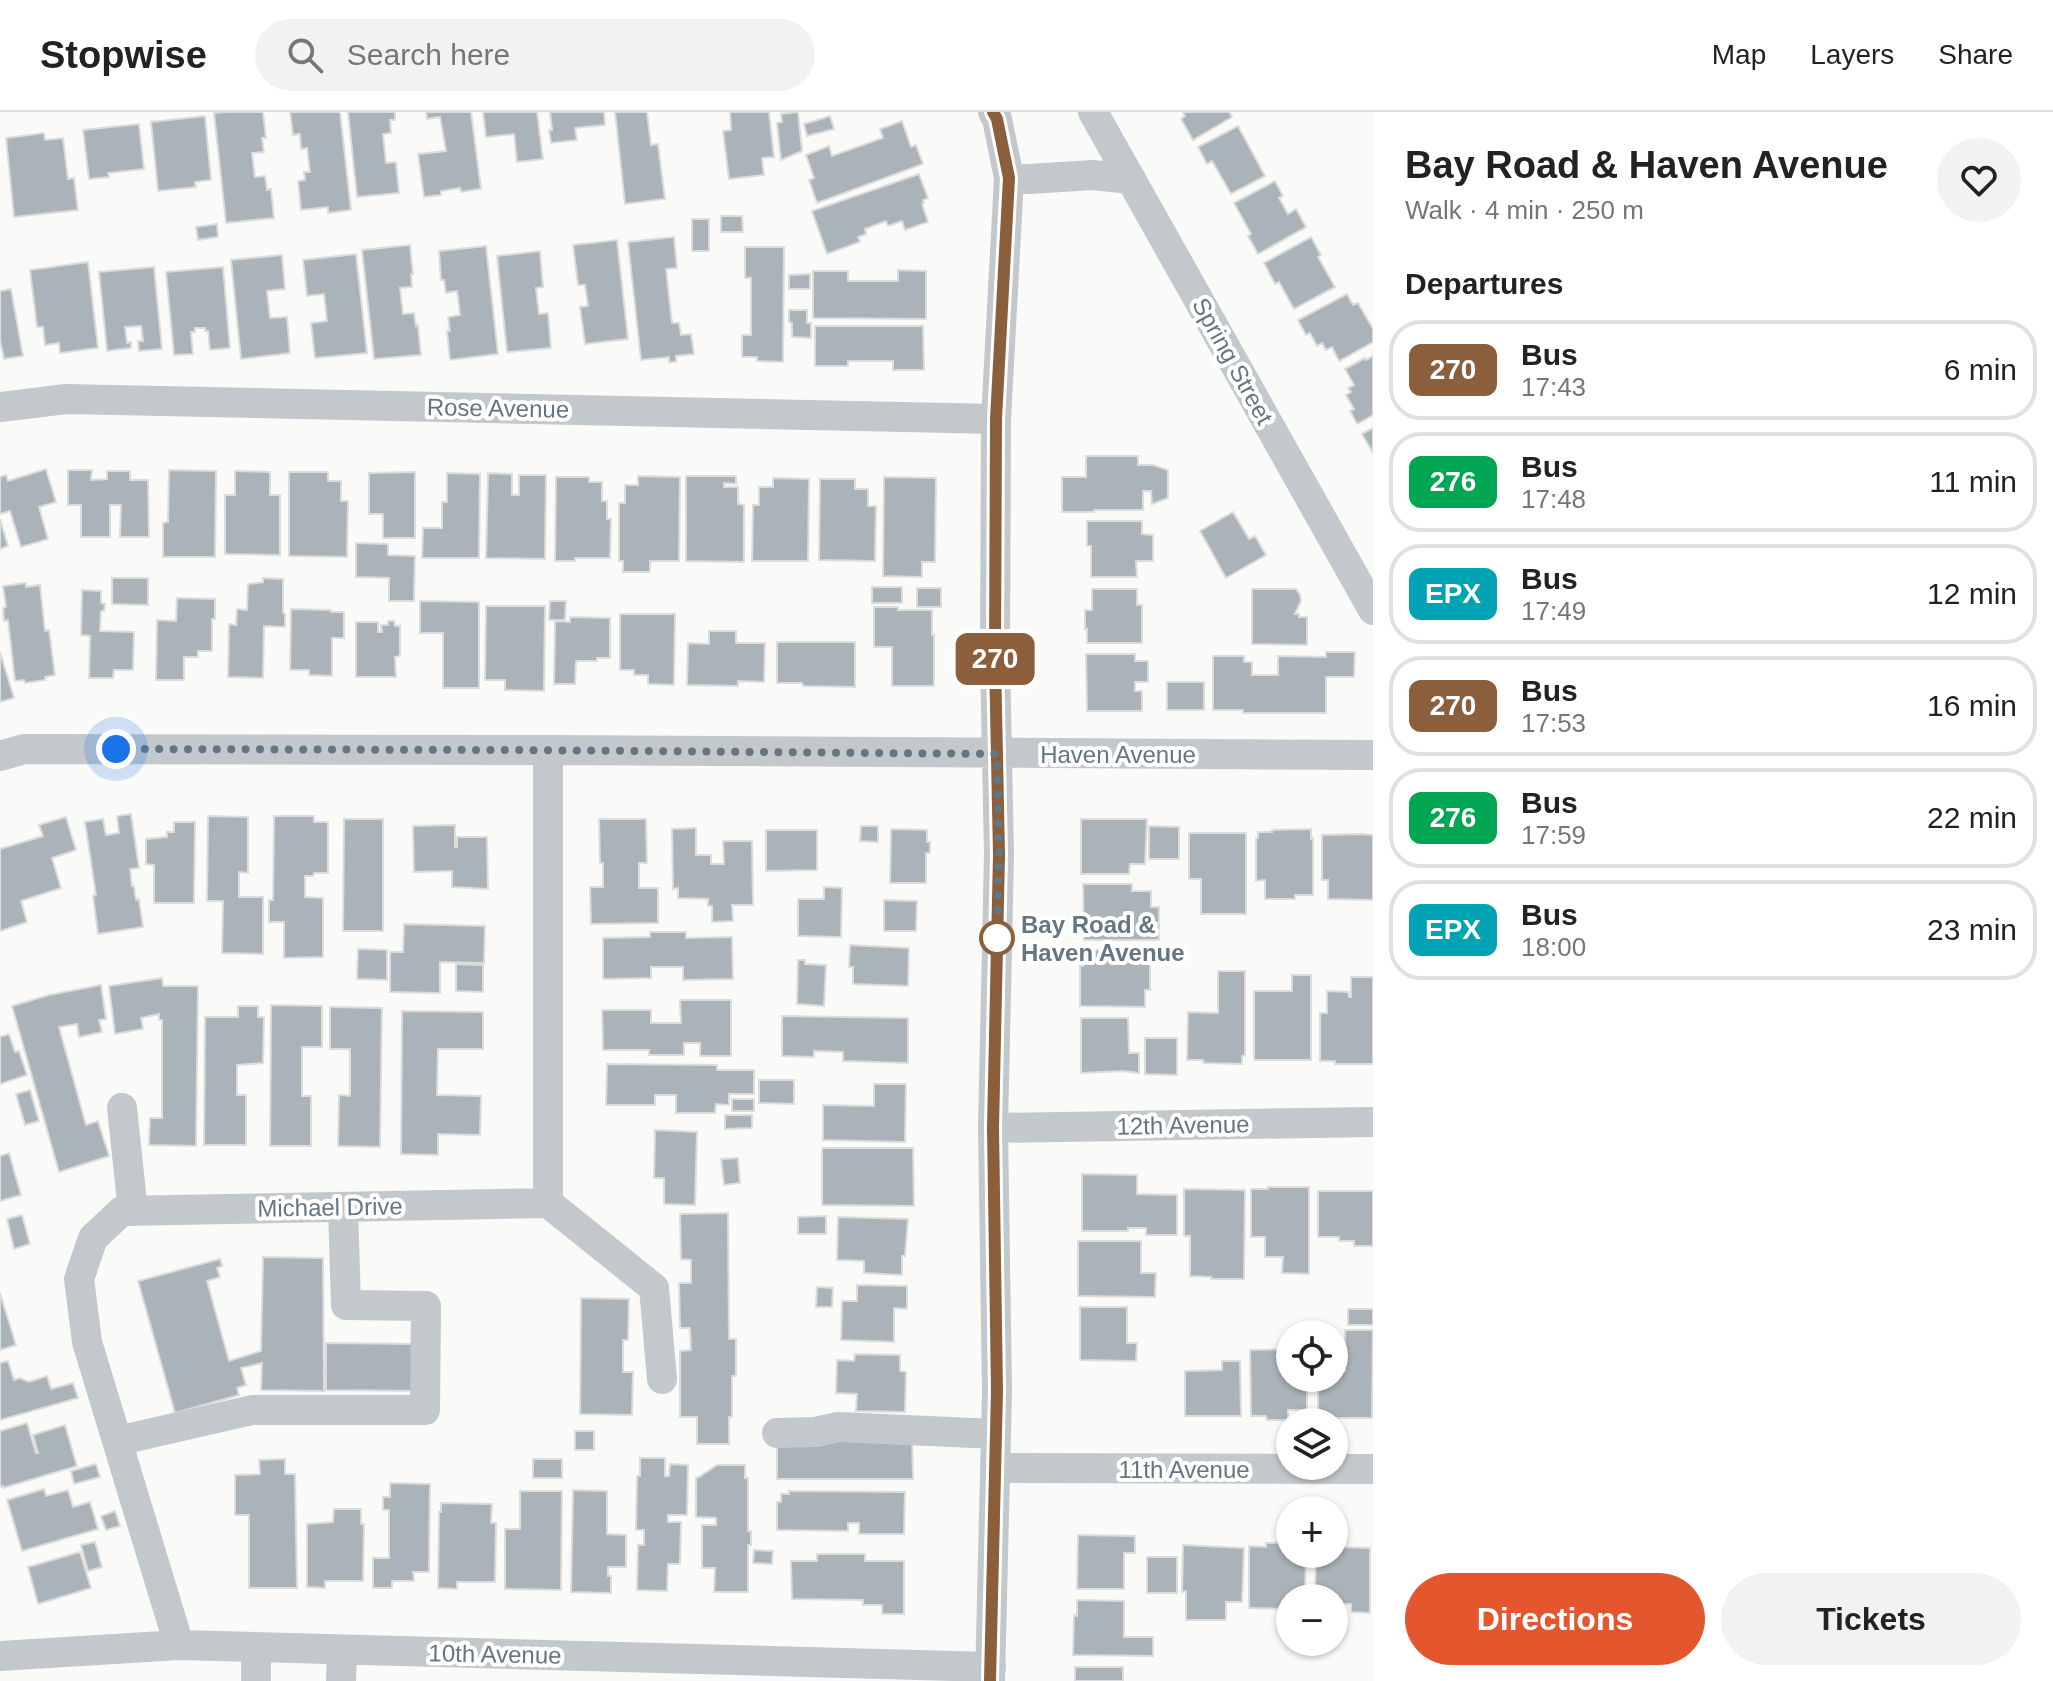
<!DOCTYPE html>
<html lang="en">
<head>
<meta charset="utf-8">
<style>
	:root { --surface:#fff; --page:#f2f2f2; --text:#222; --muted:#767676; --line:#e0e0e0; --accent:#e4572e }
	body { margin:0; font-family:Arial,sans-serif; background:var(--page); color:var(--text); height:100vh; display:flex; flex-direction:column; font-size:30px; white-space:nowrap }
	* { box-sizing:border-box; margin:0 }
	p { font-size:26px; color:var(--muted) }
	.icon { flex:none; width:44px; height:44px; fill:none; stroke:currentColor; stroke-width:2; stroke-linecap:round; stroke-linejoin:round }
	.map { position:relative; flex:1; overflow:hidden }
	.side { display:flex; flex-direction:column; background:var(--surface); width:680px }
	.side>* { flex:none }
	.badge { padding:0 16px; border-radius:12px; font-size:28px; line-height:52px }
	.tools { position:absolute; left:1276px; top:1208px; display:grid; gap:16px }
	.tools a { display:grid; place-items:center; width:72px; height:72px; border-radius:50%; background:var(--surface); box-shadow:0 2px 6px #0004; font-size:40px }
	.you { position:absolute; width:40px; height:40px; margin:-20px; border:6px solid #fff; border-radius:50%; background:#1a73e8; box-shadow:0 0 0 12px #1a73e833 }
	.map>.badge { position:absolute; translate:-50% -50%; box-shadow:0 0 0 4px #fff }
	h2 { padding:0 32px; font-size:30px; line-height:72px }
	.round { display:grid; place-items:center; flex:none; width:84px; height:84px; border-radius:42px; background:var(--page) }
	.summary { display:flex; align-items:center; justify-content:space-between; height:136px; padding:0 32px }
	h1 { font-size:38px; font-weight:800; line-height:60px }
	.action { display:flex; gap:16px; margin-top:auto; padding:16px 32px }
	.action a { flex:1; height:92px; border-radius:48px; background:var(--accent); color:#fff; font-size:32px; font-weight:800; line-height:92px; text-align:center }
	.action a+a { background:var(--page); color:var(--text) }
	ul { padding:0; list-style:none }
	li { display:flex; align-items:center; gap:24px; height:100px; margin:0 16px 12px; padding:0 16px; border:4px solid var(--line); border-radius:32px }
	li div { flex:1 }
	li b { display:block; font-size:30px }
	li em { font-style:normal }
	li .badge { min-width:88px; font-weight:700; text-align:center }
	header { display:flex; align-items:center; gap:48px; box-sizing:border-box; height:112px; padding:0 40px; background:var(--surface); border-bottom:2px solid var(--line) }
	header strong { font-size:38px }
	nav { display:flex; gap:44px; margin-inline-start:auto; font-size:28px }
	.search { width:560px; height:72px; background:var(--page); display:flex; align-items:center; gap:20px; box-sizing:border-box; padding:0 28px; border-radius:44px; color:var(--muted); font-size:30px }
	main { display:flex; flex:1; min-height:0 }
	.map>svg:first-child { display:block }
</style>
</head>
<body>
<header>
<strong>Stopwise</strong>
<div class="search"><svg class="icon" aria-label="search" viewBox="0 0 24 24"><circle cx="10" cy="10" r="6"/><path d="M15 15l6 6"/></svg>Search here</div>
<nav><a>Map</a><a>Layers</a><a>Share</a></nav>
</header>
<main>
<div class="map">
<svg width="1373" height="1569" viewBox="0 0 1373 1569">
	<rect width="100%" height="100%" fill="#fafaf8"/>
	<path fill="#aab3b9" stroke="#dcdcda" stroke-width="2" d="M227,0H263L266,26H262L264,40L252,41L255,65L265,64L267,78L271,77L274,106L226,111L214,1Z
		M290,0H340L351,98L328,101V95L301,98L298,69L305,68L304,60H310L307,36L301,37L300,22L293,23Z
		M348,0H395V8H390L391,21L383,22L386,51L396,50L399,81L357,85Z
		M426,0H471L481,77L461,80L460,76L441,79V83L424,85L418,42L446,39L440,5L427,7Z
		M483,0H537L543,47L517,50L514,22L486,25Z
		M550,0H604L605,13L575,16L577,28L551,31L549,18H552Z
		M615,0H647L651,33L658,32L665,87L625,92Z
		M730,0H769L774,45L762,46L764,63L729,67L723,19L731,18Z
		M798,0L802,39L781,48L777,11L782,10L781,2Z
		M1183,0H1229L1232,5L1193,28L1181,7L1185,4Z
		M205,4L211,68L195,70L196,75L158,79L151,10Z
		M830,4L834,17L807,24L804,12Z
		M902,9L911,35L916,33L923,52L817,91L809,68L814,66L806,43L829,34L832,44L883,26L880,17Z
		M139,12L144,57L108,61L109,65L89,67L83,18Z
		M1238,14L1265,64L1231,82L1212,49L1207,52L1198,35Z
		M44,21L45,28L63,26L68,67L74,66L78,98L14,105L6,26Z
		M919,62L928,86L923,88L924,91L922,92L928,110L905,118L902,109L888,114L886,109L865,117L866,122L858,125L860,130L827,142L812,99Z
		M1275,69L1283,84L1279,86L1288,102L1296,97L1306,115L1258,142L1248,124L1251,122L1234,91Z
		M721,104H742L743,120H721Z
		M692,107H709V139H692Z
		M217,112L218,125L198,128L196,115Z
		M674,125L677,156L666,157L672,211H679L681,223L691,222L694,242L676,244V250H669V245L641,248L628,130Z
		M1311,125L1321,143L1318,145L1335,175L1294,197L1279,170L1275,172L1264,151Z
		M617,128L628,227L585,232L580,195L588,194L585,173H578L573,133Z
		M410,133L413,162H411L412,175L400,176L403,202L414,201L416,214L418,213L421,243L374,247L362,138Z
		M486,134L498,242L450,248L447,219H450L448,205L460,203L457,179L446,181L444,168H441L439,139Z
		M745,135H784L783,250L757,249V245H742V223H751V166H745Z
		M540,139L543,175L536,176L539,202L548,201L551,236L507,240L497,144Z
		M356,142L367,241L315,246L311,211L327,209L324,182L307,184L303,148Z
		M282,143L285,177L267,179L270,206L287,205L290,241L241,247L231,148Z
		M88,150L98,236L60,241L59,231L45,233L43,215H37L30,158Z
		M154,155L162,237L139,239L138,229H143L141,214L125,215L127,231L131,230V236L107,239L99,160Z
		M223,155L230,236L210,238L208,219H205V216H195V220H191L193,242L174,243L166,160Z
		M898,158L926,159V207L813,206V159H848V169H898Z
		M810,162V177H789V163Z
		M11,177L23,244L4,247L0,228V179Z
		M1347,182L1353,193L1358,191L1373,217V230L1339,249L1332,235L1326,238L1322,231L1317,234L1310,221L1306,223L1298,208Z
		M789,198H807V211H811V226L792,225V211L789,210Z
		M815,214H923L924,258H893V249H848V254H815Z
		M1373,244V303L1357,312L1350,299L1354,297L1346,283L1351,280L1348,276L1354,273L1345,257L1365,246L1366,248Z
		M1373,316V341L1362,322Z
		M1086,344H1138V353H1153L1168,358V386L1152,392L1151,379H1143V398H1094V400H1062V365H1086Z
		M46,357L56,390L39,395L48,427L21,435L10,399L0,402V365L6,363L8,369Z
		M68,358H92L91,368L107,367V359H130V368H148L149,425H120L121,393H110V425H81V393H68Z
		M169,358L216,359L215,445H163V411L168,410Z
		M235,359L270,360V383H280V443L225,442V383H235Z
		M289,360H328V369H341V389H348L347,445L289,444Z
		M415,360V426H383V402H369V361Z
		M447,361L480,362L479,446H422L423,416H442V390H447Z
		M488,361L512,362V383H519V363H546L545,447L486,446Z
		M638,364L680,365L679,449H650V460H623V449H619V391H625V373H638Z
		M686,364H736V372L724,371V375H738V392L744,393V450L686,449Z
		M556,365H589V370H602V389H607V407H611L610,446H575V449H555Z
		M884,365L936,366L935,450H922V465L883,464Z
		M773,366L809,367L808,449H752L753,393H759V375H773Z
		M820,367H855V377H868V394H876L875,449L819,448Z
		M1233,400L1249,427L1255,424L1266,443L1226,466L1200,419Z
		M0,407L8,434L0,437Z
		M1087,409H1142V422L1153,423V449H1136L1137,465H1091V434H1087Z
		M356,431L388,432V443L415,444L414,489H389V466L356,465Z
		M112,466H148V493L112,492Z
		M263,466L283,467V501L285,502V515L264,514L263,566L228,565L229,512L236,513L237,497L247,498L248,472L263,470Z
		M26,471V475L40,473L45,519L49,518L55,563L45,565V568L25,571L24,568L15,569L8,508L4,509L3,496L6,495L3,474Z
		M872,475H902V491H872Z
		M917,476H941V495H917Z
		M1092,477H1137V493H1142V531H1087V517H1085V498H1092Z
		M1252,477H1296L1300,483L1301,489L1295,502H1299V505H1307V533L1252,532Z
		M82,478L101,479V491L105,492L104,499H101L100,519L134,520L133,558H114L113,566H89L90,524L81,523Z
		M177,486L215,487V507H212V539H198V545H184V568H156L157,508L176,509Z
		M420,489L479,490V576H443V521H420Z
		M550,489H566L565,508H549Z
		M486,494H545L544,579L505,578V568H485Z
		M874,495H898V498H932V523H934V574H892V535H874Z
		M291,497L331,498V500H344V526H332V564L309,563V558H290Z
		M620,502H675L674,573L648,572V563H634V558H620Z
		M570,505L610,506V546H597V549H576L575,572H554L555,509L570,510Z
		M388,509H394L395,514H400V544L395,545L396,565H356V510H378V520H382L381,513H388Z
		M709,519H736V531H765L764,570L738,569V574L687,573L688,531L709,532Z
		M777,530H855V575L803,574L802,571H777Z
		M0,540L14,586L0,590Z
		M1326,540H1355L1354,565H1326V601H1243V598H1213V544H1244V550H1252V563H1278V544L1326,545Z
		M1086,542H1135V549H1148V570H1135V579H1142V599H1087Z
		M1167,570H1204V598H1167Z
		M131,702L139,756L130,757L132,774H134L136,788L139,787L143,815L98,822L93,784L96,783L85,710L103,707L106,723L119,721L117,704Z
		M208,704L248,705V761L239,760V785H263V842L222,841L223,789H207Z
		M274,704H314V710H328V761H314L313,764H305V785L323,786V845L284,846V810H269V788H273Z
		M66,705L76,738L52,746L61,776L21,789L27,810L0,819V737L43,724L39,713Z
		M344,707H383V819H343Z
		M599,707H646L647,751H639V776H658V811L591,812L590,775H603V751H600Z
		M1081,707H1147L1145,752H1130L1129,762H1081Z
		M174,710H195L194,791H154V753L146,752V727L167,725V720H174Z
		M455,713V735H457V725H487L488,777L452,775V759L414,760L413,714Z
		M861,714H878V730L860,729Z
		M1149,714L1179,715V747H1149Z
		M696,716V743H711V752H724L723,729H752L753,793H732L733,809L712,810V794H708V787L678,786V776L673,777L672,717Z
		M891,717L927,718V730H930V741H926V771H890Z
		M1311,717V727L1313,726V783H1295V787H1265V768L1256,769V726H1258V720H1272V718Z
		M766,718H817V758L766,759Z
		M1189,721H1246V802H1201V767H1189Z
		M1360,722L1373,723V788L1328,787V768H1322V723Z
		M1083,772H1132V779H1151V795H1159V828H1084Z
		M824,775L842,776L841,825L798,824V787H824Z
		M884,788L917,789L916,819H884Z
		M404,812L485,814L484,851L440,850V881L390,880V840H403Z
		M650,820H686V826L732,825L733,867L683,868V855H651V866L603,867V826L650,825Z
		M850,833L909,836L908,874L853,872V855H849Z
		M358,837L387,838V868L357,867Z
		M1083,838H1129V844H1150V878H1145V895L1080,894V854H1083Z
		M798,848H805V852L826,853L824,894L797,892Z
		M456,852L483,853V880L456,879Z
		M1218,859H1245V943L1242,944V952L1204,951L1203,948H1187L1188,900L1218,901Z
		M1292,863H1311V948H1254V879H1292Z
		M1351,865H1373V952H1335V949H1320V901H1327V879L1348,880L1349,885H1351Z
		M162,866L163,874H198L196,1034L149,1033L150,1006H162V908H159V902L141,906L143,917L115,922L109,874Z
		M101,873L106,907L99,908L102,920L79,925L77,912L59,915L86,1013L98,1009L109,1044L59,1060L12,894L49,883Z
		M680,888H731V944H700V931H684V943H649V938H603L602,898H651V911H681Z
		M271,893L322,894V935H302V984H311V1034H270Z
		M238,894H258V905H264L263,951L237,953V983H246V1033H204L205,905H238Z
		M330,895L382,896L380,1035L338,1034L339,983L350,984V937H330Z
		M402,899L483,900V937H438L437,983L481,984L480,1023L438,1022V1043L401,1042Z
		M782,904L908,906V951L843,949V940L814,939V945L782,944Z
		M1081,906H1128L1129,941H1139V961L1123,959L1081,961Z
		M9,922L15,940L19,939L27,963L0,972V925Z
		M1145,926H1177V963L1145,962Z
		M607,952L717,953V958H754V982H729V993L716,992L715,1001H676V983H655V993H606Z
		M759,968H794V992L759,991Z
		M874,972H906L905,1030L823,1028V993L874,994Z
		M30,978L39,1009L25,1013L16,982Z
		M732,987H754V999H732Z
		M725,1003H752V1016L725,1017Z
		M655,1018L697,1020L695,1093L664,1092V1066H654Z
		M822,1036H913L914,1094L822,1093Z
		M9,1041L21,1083L0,1089V1044Z
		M738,1046L740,1071L724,1073L721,1047Z
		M1082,1062L1137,1063V1082L1177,1083V1123H1146V1116H1128V1119H1082Z
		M1268,1075H1309V1162L1282,1161L1283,1145H1265V1125H1251V1077H1268Z
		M1184,1077L1245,1078L1244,1167H1211V1165L1190,1164V1124H1184Z
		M1318,1079H1373V1134H1354V1129H1339V1125H1318Z
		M728,1101L729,1227H736V1264H732V1305H729V1332H697V1305H680V1239L691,1238L690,1216H680L679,1171H691V1148L681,1147L680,1102Z
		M22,1103L30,1132L14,1137L7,1107Z
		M826,1104V1122H798V1105Z
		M838,1105L908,1107L905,1144H902V1163L864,1161V1149L837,1148Z
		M1078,1129H1141V1161H1156L1155,1185L1078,1184Z
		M263,1145L323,1146L324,1279L261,1278L262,1251L241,1256L246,1273L237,1276L239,1283L175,1301L138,1169L220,1147L222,1154L217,1156L220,1165L207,1169L229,1249L261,1239Z
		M857,1173L907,1174V1197L894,1196V1230L841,1228L842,1189H857Z
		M817,1175L833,1176L832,1195H816Z
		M0,1181L16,1233L0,1238Z
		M581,1186L629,1187L628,1228H623V1260H633L632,1303L580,1302Z
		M1080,1195H1127V1231H1137L1136,1249L1080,1248Z
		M1348,1197H1373V1213H1348Z
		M1345,1218H1373L1372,1306H1318V1266H1334V1259H1345Z
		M326,1231L417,1232V1279L326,1278Z
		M1290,1237V1266H1307V1298H1288V1308H1267L1266,1304H1251L1250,1238Z
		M855,1242L900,1243V1259L906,1260L905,1300L856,1299L857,1282L836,1281L837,1248L854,1249Z
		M8,1249L14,1268L20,1266L29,1270L47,1264L51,1277L73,1271L78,1286L0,1308V1251Z
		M1222,1249H1240L1241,1304H1185V1259L1222,1258Z
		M27,1311L36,1341H38L33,1323L65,1313L77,1354L3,1376V1374L0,1375V1319Z
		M575,1319H594V1338H575Z
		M912,1319L913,1367H777V1330Z
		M640,1346H665V1364H669L670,1352L688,1353L687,1403H668V1410H681L680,1452H668L667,1479L637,1478L638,1433H644V1418H636L637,1364H640Z
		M285,1347V1362H295L297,1476H249V1403H235V1363L260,1362L259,1348Z
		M533,1347H562V1366H533Z
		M96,1352L100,1365L74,1372L71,1359Z
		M717,1353H745V1366H748V1419H751V1433H748V1480H714L715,1456H702V1413H716V1406L696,1405V1366L699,1365Z
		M390,1371L430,1372L429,1460H413L414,1469H392V1476H373V1446H389V1398H383V1385H390Z
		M44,1377L46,1384L68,1378L73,1395L90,1390L98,1417L22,1439L7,1388Z
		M573,1378L607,1379V1422L626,1423V1455H608V1464H611V1481L571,1480Z
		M520,1379H562L561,1478L505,1477V1417H520Z
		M789,1379L905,1380L904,1422H859V1411H848V1419L777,1418V1390H781V1382H789Z
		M441,1391L492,1392L491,1411H496L495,1470H457V1477L438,1476L439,1400H441Z
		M334,1397H361V1412H364L363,1469H325V1476L307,1475V1412L333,1410Z
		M115,1399L120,1414L106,1418L101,1404Z
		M1078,1423L1135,1424V1441H1124V1477H1077Z
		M95,1430L102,1455L88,1459L81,1433Z
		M1266,1431H1290V1442H1306L1305,1486H1290V1497L1249,1496V1434L1266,1435Z
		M1183,1433L1244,1436L1242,1490H1226V1508H1186V1479L1182,1480Z
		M1334,1435L1370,1436V1501L1351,1500V1492H1334V1486H1321V1482H1315L1316,1442H1334Z
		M754,1438L773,1439L772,1452L753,1451Z
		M80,1440L91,1476L38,1492L28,1455Z
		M817,1442H865V1449H904V1502H882V1493H863V1488L792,1487L791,1449H817Z
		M1147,1445H1177V1481H1147Z
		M1077,1488L1124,1489V1525H1153V1544L1073,1543L1074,1503L1077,1504Z
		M1075,1555H1123V1569H1075Z"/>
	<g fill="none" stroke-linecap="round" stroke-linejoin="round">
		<path stroke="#c3c8cc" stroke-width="30" d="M1093,0L1373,498
			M1009,66L1029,67L1093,63L1131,67
			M0,295L66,287L996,307
			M0,644L24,637L548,638L1373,643
			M122,996L133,1099
			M993,1016L1373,1010
			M548,1091L654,1176L662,1267
			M777,1321L816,1320L838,1315L996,1322
			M117,1329L252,1298H425L426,1194L346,1193L343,1095
			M996,1356L1373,1357
			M179,1533L87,1230L79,1167L93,1126L122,1099L548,1091V638
			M0,1544L179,1533L991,1555
			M256,1569V1535
			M341,1569L342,1538
			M990,1569L997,1279L993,1016L999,743L995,547L996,307L1009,66L997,7L993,0"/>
	</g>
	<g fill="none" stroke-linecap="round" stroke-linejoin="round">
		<defs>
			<path id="line" d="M990,1569L997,1279L993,1016L999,743L995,547L996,307L1009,66L997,7L993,0"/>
		</defs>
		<use href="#line" stroke="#fff" stroke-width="18"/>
		<use href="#line" stroke="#8b5e3c" stroke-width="12"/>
		<path stroke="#657683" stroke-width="8" stroke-dasharray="0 14.4" d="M116,637L517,638L997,642L999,743L997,826"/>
	</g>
	<circle fill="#fff" stroke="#8b5e3c" stroke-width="4" cx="997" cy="826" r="16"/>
	<g text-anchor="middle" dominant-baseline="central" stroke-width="8" stroke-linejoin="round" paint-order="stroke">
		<g font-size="24" fill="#657683" stroke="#fff">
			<text transform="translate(1233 249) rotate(61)">Spring Street</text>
			<text transform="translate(498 296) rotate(1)">Rose Avenue</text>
			<text x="1118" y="642">Haven Avenue</text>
			<text transform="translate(1183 1013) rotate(-1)">12th Avenue</text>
			<text transform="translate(330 1095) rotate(-1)">Michael Drive</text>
			<text x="1184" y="1357">11th Avenue</text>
			<text transform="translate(495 1542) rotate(1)">10th Avenue</text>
		</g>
		<g font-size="24" font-weight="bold" fill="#657683" stroke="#fff" text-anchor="start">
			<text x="1021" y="812">Bay Road &amp;<tspan x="1021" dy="28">Haven Avenue</tspan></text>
		</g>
	</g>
</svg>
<div class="tools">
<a><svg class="icon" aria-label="locate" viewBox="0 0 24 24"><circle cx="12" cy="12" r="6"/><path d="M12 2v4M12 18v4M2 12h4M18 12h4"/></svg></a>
<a><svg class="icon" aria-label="layers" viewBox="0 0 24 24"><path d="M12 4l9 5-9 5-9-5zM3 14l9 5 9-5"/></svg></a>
<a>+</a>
<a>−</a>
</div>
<div class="you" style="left:116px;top:637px"></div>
<b class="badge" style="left:995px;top:547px;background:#8b5e3c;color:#fff">270</b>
</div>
<section class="side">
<div class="summary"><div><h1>Bay Road &amp; Haven Avenue</h1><p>Walk · 4 min · 250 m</p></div><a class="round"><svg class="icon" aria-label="heart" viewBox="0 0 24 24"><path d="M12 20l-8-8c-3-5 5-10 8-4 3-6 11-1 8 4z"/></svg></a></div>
<h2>Departures</h2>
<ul>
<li><span class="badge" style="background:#8b5e3c;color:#fff">270</span><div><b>Bus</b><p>17:43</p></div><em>6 min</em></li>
<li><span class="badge" style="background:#00a651;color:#fff">276</span><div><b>Bus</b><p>17:48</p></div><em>11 min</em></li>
<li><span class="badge" style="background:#00a3b4;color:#fff">EPX</span><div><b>Bus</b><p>17:49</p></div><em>12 min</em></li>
<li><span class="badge" style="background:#8b5e3c;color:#fff">270</span><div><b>Bus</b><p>17:53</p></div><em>16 min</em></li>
<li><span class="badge" style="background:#00a651;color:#fff">276</span><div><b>Bus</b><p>17:59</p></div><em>22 min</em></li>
<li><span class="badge" style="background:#00a3b4;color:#fff">EPX</span><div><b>Bus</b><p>18:00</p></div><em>23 min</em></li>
</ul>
<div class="action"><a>Directions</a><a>Tickets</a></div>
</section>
</main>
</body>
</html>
